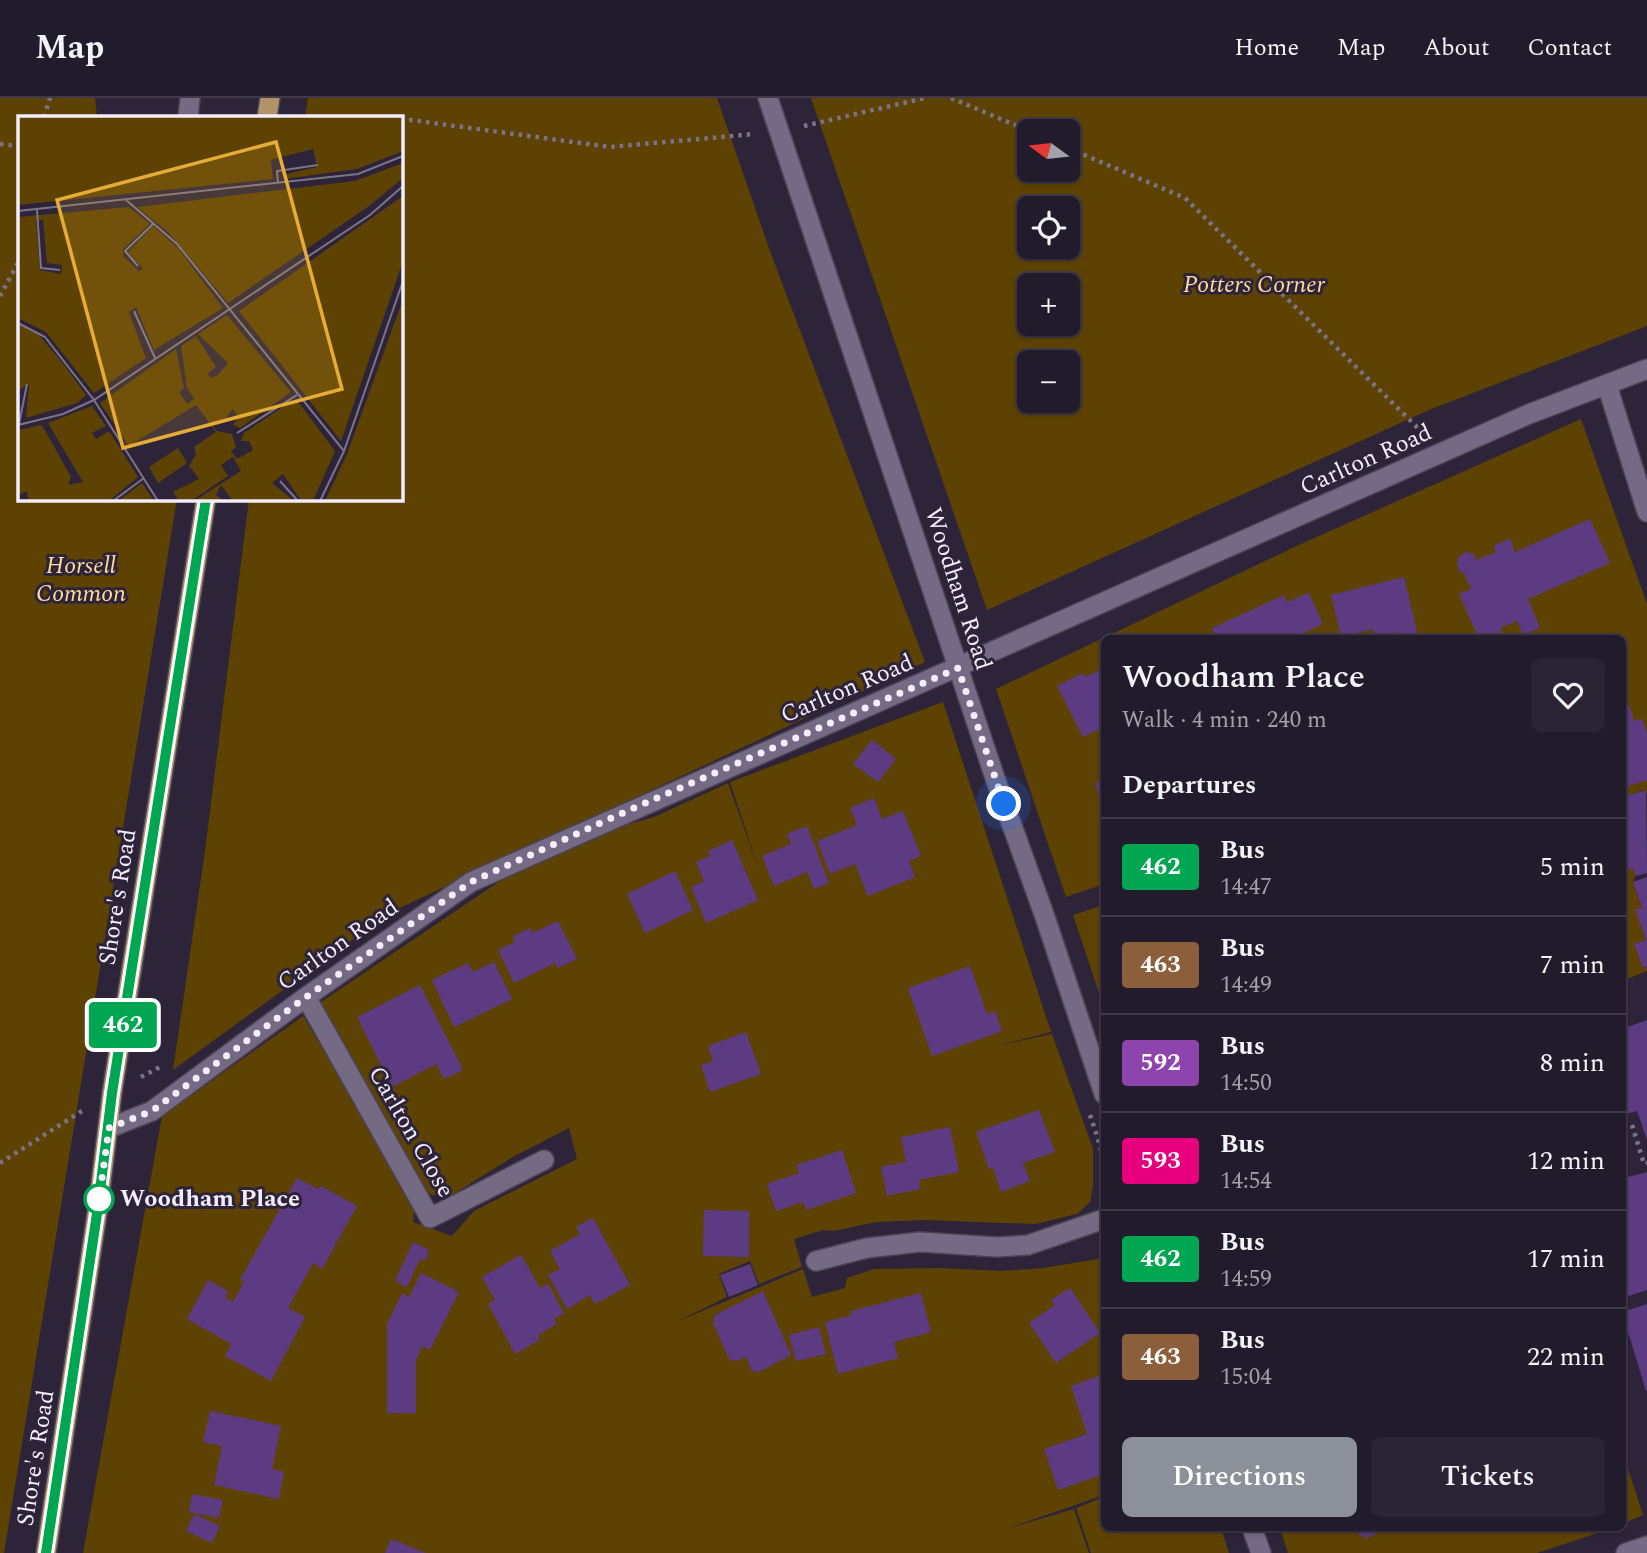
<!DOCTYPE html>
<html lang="en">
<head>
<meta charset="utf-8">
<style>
	:root { --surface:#221b2c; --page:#2a2434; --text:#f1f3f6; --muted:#a2a1a9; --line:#3f3948; --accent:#8c9099 }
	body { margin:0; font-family:Spectral,serif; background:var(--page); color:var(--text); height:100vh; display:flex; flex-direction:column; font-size:26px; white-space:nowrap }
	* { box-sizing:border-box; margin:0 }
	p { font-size:23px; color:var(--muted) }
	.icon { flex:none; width:38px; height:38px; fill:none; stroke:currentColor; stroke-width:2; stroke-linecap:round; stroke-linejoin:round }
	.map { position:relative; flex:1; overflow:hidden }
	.panel { position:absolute; left:1101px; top:537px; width:525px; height:896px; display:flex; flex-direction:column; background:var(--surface); border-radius:10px; box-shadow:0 2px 5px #0004,0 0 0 2px var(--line) }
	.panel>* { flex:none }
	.badge { padding:0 14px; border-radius:5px; font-size:24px; line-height:46px }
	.needle { width:46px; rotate:285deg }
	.fabs { position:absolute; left:1017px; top:21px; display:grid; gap:14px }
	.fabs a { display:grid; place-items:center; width:63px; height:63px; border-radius:10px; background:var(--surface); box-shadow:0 2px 5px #0004,0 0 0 2px var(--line); font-size:35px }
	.you { position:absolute; width:35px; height:35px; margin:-18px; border:5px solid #fff; border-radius:50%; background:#1a73e8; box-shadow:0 0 0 10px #1a73e833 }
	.map>.badge { position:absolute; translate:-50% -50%; box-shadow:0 0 0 4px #fff }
	h2 { padding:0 21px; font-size:26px; line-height:63px }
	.round { display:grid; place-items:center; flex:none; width:74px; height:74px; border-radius:10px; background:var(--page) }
	.headline { display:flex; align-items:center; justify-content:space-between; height:119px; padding:0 21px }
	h1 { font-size:33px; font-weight:600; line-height:52px }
	.primary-button { display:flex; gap:14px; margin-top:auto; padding:14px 21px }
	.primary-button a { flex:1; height:80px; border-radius:10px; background:var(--accent); color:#fff; font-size:28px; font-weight:600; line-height:80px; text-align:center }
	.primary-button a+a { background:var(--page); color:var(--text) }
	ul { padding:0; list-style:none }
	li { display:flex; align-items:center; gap:21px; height:98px; padding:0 21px; border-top:2px solid var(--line) }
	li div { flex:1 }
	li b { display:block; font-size:26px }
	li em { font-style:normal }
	li .badge { min-width:77px; font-weight:700; text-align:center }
	header { display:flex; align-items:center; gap:42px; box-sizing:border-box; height:98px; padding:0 35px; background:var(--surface); border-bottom:2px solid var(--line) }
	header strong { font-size:33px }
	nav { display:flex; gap:38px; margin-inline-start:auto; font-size:24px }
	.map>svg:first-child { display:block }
</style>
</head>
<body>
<header>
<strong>Map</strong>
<nav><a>Home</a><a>Map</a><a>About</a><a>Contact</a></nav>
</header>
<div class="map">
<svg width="1647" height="1455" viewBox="0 0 1647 1455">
	<rect width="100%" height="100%" fill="#2d243a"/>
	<path fill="#5e4204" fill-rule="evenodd" d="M0,0H95L97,19H19V401H177L4,1455H0Z
		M308,0H717L770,153L925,564L389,815L173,972L205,753L249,401H401V19H305Z
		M811,0H1647V228L1429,312L987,512ZM1029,33H1068V72H1029ZM1029,110H1068V149H1029ZM1029,187H1068V226H1029ZM1029,264H1068V303H1029Z
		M1581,321L1647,506V697L1645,692L1622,699V541H1104V786L1066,799L996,591L1301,446Z
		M943,604L1051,934L997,948L1052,936L1093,1051V1087L1090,1104L1077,1116L1035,1126L925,1122L876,1124L833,1133L823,1132L794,1141L802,1169L759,1186L750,1163L719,1176L727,1199L678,1223L803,1171L812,1199L845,1190L847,1180L874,1171L941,1170L1001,1173L1043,1170L1104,1160V1397L1006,1431L1074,1411L1089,1455H83L162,1018L303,918L392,1065L414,1113L413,1124L452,1138L474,1113L577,1061L569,1030L511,1060L452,1097L437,1098L427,1095L419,1087L321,904L500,783L619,729L654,719L728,685L758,769L730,684Z
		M1622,769L1633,770L1635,778L1633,784L1642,810L1636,813L1646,842L1635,846L1643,870L1647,869V873L1622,883Z
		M1104,807V910L1073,817Z
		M1622,1352L1643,1417L1622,1426Z
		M1104,1399V1430H1221L1229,1455H1091L1076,1410Z
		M1280,1430H1613L1537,1455H1288Z"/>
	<path fill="#5c3b83" d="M1590,421L1610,465L1528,501L1540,530L1523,537L1517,523L1500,530L1503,535L1490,541H1479L1459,496L1471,491L1464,475L1459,473L1457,466L1459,458L1466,454L1474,456L1476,462L1496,454L1493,448L1510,440L1515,454Z
		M1404,479L1419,541H1398L1396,534L1375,539L1373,531L1341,539L1331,497Z
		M1309,495L1323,526L1290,541H1216L1212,530L1284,497L1287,504Z
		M1104,570V629L1083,639L1057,588L1083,575L1085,579Z
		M1629,607L1634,623L1642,621L1647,634V682L1622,690V609Z
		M872,642L896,661L878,684L853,666Z
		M1104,682V727L1098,709L1102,708L1095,685Z
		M1646,692L1647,775L1635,778L1633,770L1623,773L1622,769V699Z
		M874,700L882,721L903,713L921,758L909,763L915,779L868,798L855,766L830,776L817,743L857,727L850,710Z
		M807,728L829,785L814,791L807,774L774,788L762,758L791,746L787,736Z
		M732,742L758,802L706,825L691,789L704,783L696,764L710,758L708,753Z
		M675,773L693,812L645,835L627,796Z
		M1647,779V869L1643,870L1634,846L1646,842L1635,812L1642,810L1633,784Z
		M558,823L577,861L558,870L555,865L514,885L498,852L515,844L512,839L530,830L532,835Z
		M494,864L512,901L454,929L432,882L468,865L473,874Z
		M970,868L987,916L995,913L1002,933L932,958L908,890Z
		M420,887L463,972L444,981L436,966L392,989L357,919Z
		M1647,922V1042L1637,1013L1622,1017V931Z
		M746,934L761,976L710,994L701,967L713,963L708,948Z
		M1039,1012L1055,1054L1023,1065L1030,1083L1001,1094L993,1070L989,1071L976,1034Z
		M950,1029L959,1074L919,1082L920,1091L887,1098L881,1069L906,1064L901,1039Z
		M842,1052L856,1095L806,1112L803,1104L776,1113L767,1086L799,1075L796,1067Z
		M1622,1062L1628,1079L1647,1074V1192L1622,1200Z
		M297,1080L318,1091L321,1088L357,1108L322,1171L313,1165L288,1210L305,1219L271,1283L225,1258L231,1246L187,1221L208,1182L228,1193L225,1199L233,1204L244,1184L240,1182Z
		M704,1112L749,1113V1159L703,1158Z
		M593,1120L630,1187L595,1206L590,1197L567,1211L548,1177L560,1171L550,1153L580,1136L576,1129Z
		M413,1144L429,1152L425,1163L420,1161L407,1189L395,1183Z
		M521,1157L540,1190L548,1186L564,1215L554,1221L557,1226L538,1237L540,1242L515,1256L488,1206L495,1202L482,1179Z
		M750,1166L758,1187L729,1199L720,1177Z
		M421,1175L459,1194L430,1252L422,1248L416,1262V1315H387V1226L402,1195L409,1199Z
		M1070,1190L1100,1235L1056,1265L1029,1225L1055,1207L1051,1202Z
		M763,1193L791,1257L759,1274L752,1273L746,1259L736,1263L729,1261L713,1225L715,1217Z
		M921,1195L931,1234L894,1244L898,1260L838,1276L825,1224L852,1217L851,1213Z
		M1647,1206V1293H1646L1622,1214Z
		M819,1229L826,1256L796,1263L789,1237Z
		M1104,1276V1376L1058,1392L1044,1351L1087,1336L1071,1288Z
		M210,1313L281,1328L272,1371L284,1374L279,1401L214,1387L222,1348L203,1344Z
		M192,1396L223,1402L219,1420L189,1414Z
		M194,1416L220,1428L212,1445L186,1433Z
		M1356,1430H1379L1376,1436L1366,1440L1359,1437Z
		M391,1441L426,1455H385Z"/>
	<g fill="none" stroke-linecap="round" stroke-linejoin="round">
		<defs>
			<path id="service" d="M188,19L190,0"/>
			<path id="minor" d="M1607,287L1647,414
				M306,899L430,1120L544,1062
				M109,1030L152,1013L306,899L471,784L1529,316L1647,271
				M816,1163L867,1150L920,1144L997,1149L1028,1147L1104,1121
				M1626,1455L1647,1448"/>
			<path id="tertiary" d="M768,0L996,683L1045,819L1104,996
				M1252,1430L1261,1455"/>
			<path id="primary" d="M267,19L270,0
				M46,1455L98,1109L112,995L206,401"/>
		</defs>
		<use href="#service" stroke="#4a4256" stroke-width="22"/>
		<use href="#minor" stroke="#4a4256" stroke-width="22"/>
		<use href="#tertiary" stroke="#4a4256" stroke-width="22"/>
		<use href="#primary" stroke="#4a4256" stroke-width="22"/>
		<path stroke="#7b7386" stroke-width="4.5" stroke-dasharray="3.5 5" stroke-linecap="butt" d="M951,0L1029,33
			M44,19L50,0
			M401,25L411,22L610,49L754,36
			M804,28L925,0
			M0,46L19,48
			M1068,50L1185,100L1422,334
			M0,198L19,163
			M141,979L162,968
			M1090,1017C1099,1043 1109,1071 1102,1098
			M1632,1027L1644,1066L1647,1065
			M0,1065L85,1011"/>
		<use href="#service" stroke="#746a84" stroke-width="19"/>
		<use href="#minor" stroke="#746a84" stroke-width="19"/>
		<use href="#tertiary" stroke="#746a84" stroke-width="19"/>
		<use href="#primary" stroke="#b29269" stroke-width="19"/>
	</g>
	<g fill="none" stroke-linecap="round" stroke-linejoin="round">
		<defs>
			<path id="line" d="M46,1455L98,1109L112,995L206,401"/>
		</defs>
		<use href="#line" stroke="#fff" stroke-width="16"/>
		<use href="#line" stroke="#00a651" stroke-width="10"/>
		<path stroke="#f3edfc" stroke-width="7" stroke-dasharray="0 12.6" d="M99,1101L98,1109L109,1030L152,1013L306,899L471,784L627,713L958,570L1004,706"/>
	</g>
	<circle fill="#fff" stroke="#00a651" stroke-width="3.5" cx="99" cy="1101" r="14"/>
	<g text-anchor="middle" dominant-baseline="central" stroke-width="6" stroke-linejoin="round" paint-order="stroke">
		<g font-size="24" font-style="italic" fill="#ffda9b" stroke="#2d243a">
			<text x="1254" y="187">Potters Corner</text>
			<text x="81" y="468">Horsell<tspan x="81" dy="28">Common</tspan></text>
		</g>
		<g font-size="24" fill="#f3edfc" stroke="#2d243a">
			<text transform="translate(1366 362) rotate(-24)">Carlton Road</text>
			<text transform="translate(958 491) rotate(72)">Woodham Road</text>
			<text transform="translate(847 591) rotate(-23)">Carlton Road</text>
			<text transform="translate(118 799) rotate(-81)">Shore's Road</text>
			<text transform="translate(338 847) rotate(-35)">Carlton Road</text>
			<text transform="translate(411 1034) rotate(60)">Carlton Close</text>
			<text transform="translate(36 1360) rotate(-81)">Shore's Road</text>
		</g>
		<g font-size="24" font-weight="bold" fill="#f3edfc" stroke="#2d243a" text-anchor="start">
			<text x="120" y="1101">Woodham Place</text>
		</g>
	</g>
	<g transform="translate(18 18)">
		<rect width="385" height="385" fill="#2d243a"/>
		<path d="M0,0H385V35L339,53L266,63L265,59L299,51L295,33L253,44L255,63L0,89ZM385,47V62L351,90L210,187L151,117L119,91L337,65ZM385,80V145L323,325L221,195ZM111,91L132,108L105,133V140L121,155L125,153L110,136L135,110L160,132L205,192L136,234L118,191L111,196L128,242L76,277L28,216L0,202V101ZM18,104H25L29,147L44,149L43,158L22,154ZM385,183V385H307L329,338ZM209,199L273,276L222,312L215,309L220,301L215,293L208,302L193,308L199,315L214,318L218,331L213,335L219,343L235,334L231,325H223L226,317L272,286L281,287L317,335L295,385L282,383L265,358L254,367L276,385H215L203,369L198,379L206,385H176L223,355L215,341L203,349L210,360L173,385H161L155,376L181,363L171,350L178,338L176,331L198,316L178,289L111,330L82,287L158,233L166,272L161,276L169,288L176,283L169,272L163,230L178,220L198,251L190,257L192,262L200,259L210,247L180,218ZM0,208L21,219L47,250L68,279L59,287L8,302L11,268L1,274L0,297ZM74,290L88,310L74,317L78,323L91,315L120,361L91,385H10L9,375L0,379V314L24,309L53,361L50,369L65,366L30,307ZM160,332L169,347L140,367L131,351ZM124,367L136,385H100Z" fill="#5e4204" fill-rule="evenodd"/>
		<path fill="none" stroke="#7c7488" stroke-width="2" d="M260,67L259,55L300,49M107,83L159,128L326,335M19,94L23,152L42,154M0,95L340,58L385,40M120,150L107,135L135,108M116,195L137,242M0,207L27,221L76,284L140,385M1,308L9,268M0,309L45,298L76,284L352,99L385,70M219,317L279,279M262,365L280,385M95,385L126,362M302,385L326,335L385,165"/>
		<path fill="#e6ac36" fill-opacity="0.15" stroke="#e6ac36" stroke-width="3.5" d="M258,26L324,273L105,332L39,84Z"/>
		<rect width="385" height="385" fill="none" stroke="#f3edfc" stroke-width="3.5"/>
	</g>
</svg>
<div class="fabs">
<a><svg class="needle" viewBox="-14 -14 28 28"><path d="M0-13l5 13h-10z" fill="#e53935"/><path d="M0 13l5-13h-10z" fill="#a2a1a9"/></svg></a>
<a><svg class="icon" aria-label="locate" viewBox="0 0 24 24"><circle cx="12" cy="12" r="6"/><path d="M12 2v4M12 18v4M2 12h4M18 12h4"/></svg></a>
<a>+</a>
<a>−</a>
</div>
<div class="you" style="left:1004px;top:706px"></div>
<b class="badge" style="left:123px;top:927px;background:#00a651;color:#fff">462</b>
<section class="panel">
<div class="headline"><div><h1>Woodham Place</h1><p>Walk · 4 min · 240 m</p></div><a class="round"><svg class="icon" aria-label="heart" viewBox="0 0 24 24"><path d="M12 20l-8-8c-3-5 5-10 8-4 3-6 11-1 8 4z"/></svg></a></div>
<h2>Departures</h2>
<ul>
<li><span class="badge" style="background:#00a651;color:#fff">462</span><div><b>Bus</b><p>14:47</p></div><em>5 min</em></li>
<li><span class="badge" style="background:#8b5e3c;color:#fff">463</span><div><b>Bus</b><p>14:49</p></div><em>7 min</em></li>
<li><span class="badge" style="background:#8e44ad;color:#fff">592</span><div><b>Bus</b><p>14:50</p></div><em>8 min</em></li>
<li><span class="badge" style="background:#e6007e;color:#fff">593</span><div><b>Bus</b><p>14:54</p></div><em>12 min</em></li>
<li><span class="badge" style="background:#00a651;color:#fff">462</span><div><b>Bus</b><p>14:59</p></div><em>17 min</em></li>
<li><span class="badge" style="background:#8b5e3c;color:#fff">463</span><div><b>Bus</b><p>15:04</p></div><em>22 min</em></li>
</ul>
<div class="primary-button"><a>Directions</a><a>Tickets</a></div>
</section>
</div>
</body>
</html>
